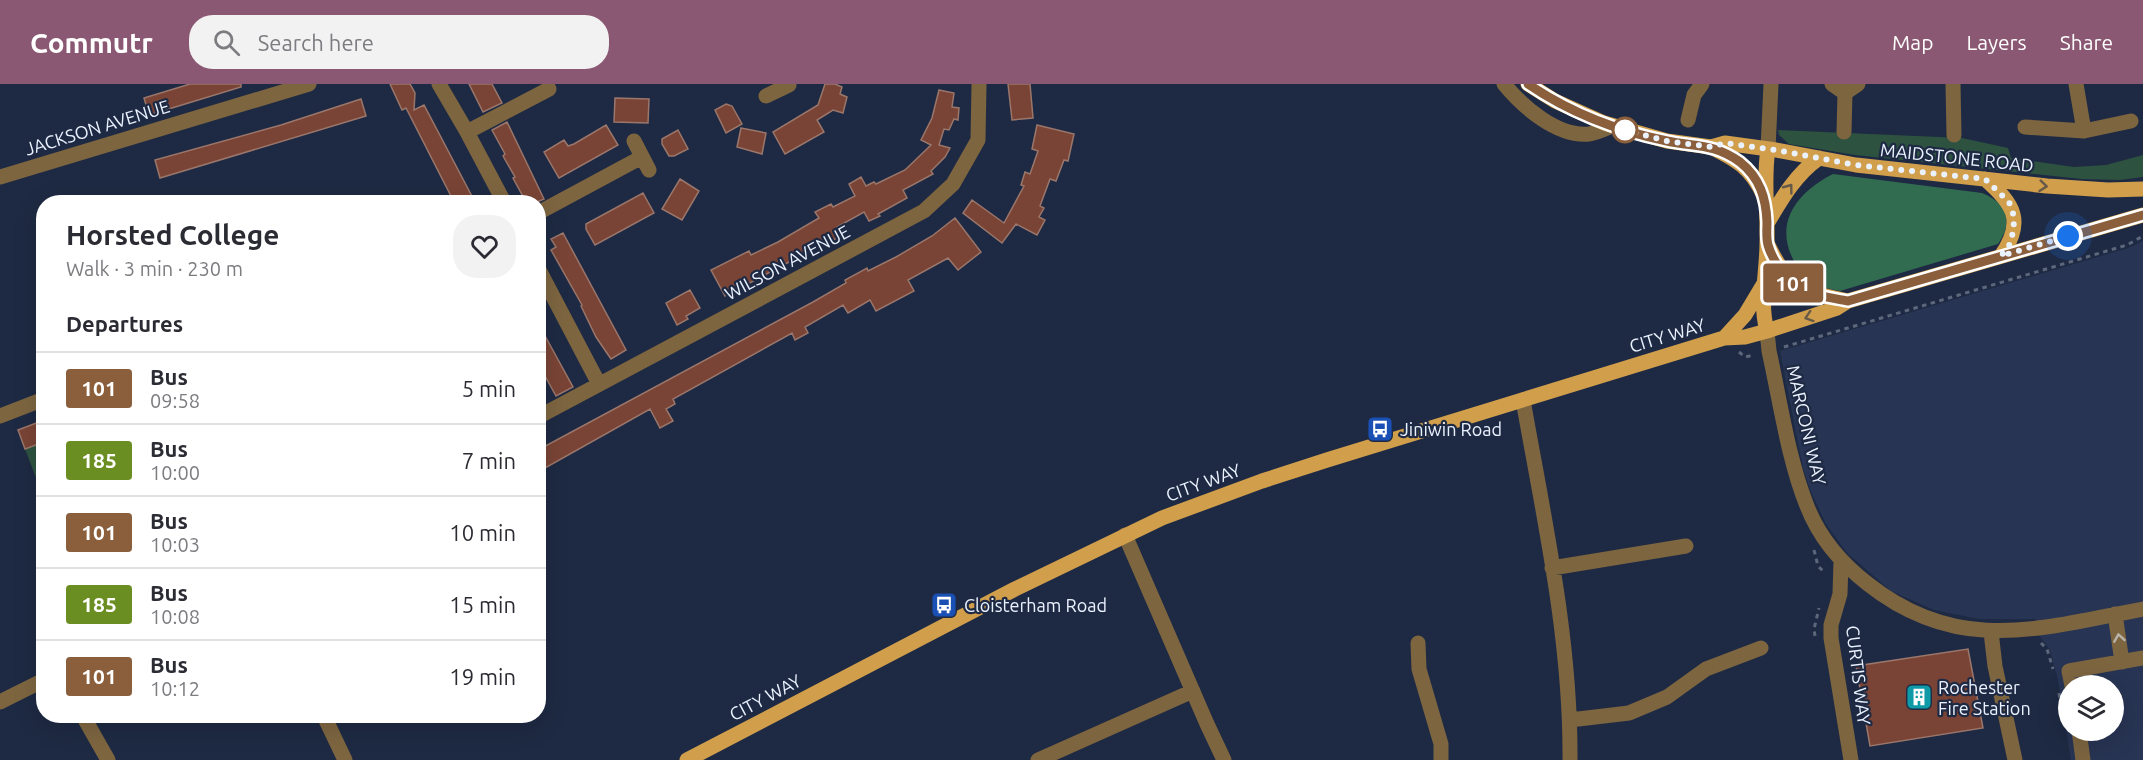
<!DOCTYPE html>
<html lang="en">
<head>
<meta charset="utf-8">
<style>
	:root { --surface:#fff; --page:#f2f2f3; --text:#2b2b33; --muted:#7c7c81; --line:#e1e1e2; --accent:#8a5872 }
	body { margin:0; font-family:Ubuntu,sans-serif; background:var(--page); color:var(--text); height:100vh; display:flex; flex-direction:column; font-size:22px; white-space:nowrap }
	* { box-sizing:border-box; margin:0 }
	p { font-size:20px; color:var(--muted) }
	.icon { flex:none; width:33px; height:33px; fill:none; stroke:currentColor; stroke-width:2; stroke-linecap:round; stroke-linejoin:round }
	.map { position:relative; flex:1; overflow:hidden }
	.drawer { position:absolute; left:36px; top:111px; width:510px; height:528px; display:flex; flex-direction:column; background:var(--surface); border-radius:24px; box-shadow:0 6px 24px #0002 }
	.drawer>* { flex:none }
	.badge { padding:0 12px; border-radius:4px; font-size:21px; line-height:39px }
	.tools { position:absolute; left:2058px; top:591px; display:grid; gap:12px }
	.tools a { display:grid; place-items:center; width:66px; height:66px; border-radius:50%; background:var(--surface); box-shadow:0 6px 24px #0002; font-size:30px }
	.you { position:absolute; width:30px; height:30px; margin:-15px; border:4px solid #fff; border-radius:50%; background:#1a73e8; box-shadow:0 0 0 9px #1a73e833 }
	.map>.badge { position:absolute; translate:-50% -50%; box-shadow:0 0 0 3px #fff }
	h2 { padding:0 30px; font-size:22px; line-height:54px }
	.round { display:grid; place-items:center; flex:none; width:63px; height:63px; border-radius:24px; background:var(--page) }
	.head { display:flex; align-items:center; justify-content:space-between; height:102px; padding:0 30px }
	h1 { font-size:28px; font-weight:700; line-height:45px }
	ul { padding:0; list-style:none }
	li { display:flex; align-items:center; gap:18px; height:72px; padding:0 30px; border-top:2px solid var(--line) }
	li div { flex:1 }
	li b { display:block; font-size:22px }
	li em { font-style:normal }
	li .badge { min-width:66px; font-weight:700; text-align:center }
	header { display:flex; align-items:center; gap:36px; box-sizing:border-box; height:84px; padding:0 30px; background:var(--accent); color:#fff }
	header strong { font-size:28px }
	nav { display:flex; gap:33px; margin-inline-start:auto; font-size:21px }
	.search { width:420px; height:54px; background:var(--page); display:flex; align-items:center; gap:15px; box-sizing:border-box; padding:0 21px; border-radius:24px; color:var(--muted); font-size:22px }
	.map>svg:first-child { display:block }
</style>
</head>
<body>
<header>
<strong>Commutr</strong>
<div class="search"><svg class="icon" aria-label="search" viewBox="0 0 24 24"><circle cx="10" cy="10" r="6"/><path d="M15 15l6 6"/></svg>Search here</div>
<nav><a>Map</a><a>Layers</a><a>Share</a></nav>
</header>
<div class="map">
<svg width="2143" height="676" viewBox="0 0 2143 676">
	<rect width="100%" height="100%" fill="#1e2a43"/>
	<path fill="#273453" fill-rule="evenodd" d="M2143,157V676H2071L2058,596L2050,566L2039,551L2036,535H1979L1934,526L1891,507L1847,469L1826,440L1811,408L1803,384L1780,267L2128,164ZM2068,602H2114V646H2068Z"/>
	<path fill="#2d5240" d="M1778,46L1962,54L2008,64L2011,74L2074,83L2106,81L2143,71V93L2120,96L2082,95L1855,71L1789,60L1779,51Z
		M37,360L43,370V412L25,365Z"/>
	<path fill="#326c50" d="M1833,90L1982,109C2007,119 2014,137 1998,160L1840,207C1832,205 1823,204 1817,201C1807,196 1799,187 1794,177C1773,138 1798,108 1833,90Z"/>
	<path fill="#794436" stroke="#9a766b" stroke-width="1.5" d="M190,0H241V3L149,31L144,14Z
		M390,0H410L415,9L414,26L424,21L475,118H454L406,24L402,26Z
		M469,0H492L502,19L483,28Z
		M825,0H835L842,3L840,10L847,13L843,29L833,26L817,36L824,48L785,70L773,48L818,21Z
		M1008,0H1030L1033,34L1012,36Z
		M939,6L954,9L952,23L959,24L958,36L954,35L949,46L944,45L939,61L950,64L945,73L931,87L933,90L903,106L907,114L878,130L880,132L869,137L864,128L837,143L841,152L831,157L828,152L806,165L808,168L725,212L711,186L749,167L751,171L778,158L819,134L815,128L831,120L833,123L855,112L849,100L861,93L866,102L874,98L876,100L905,86L931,61L921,56L932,34Z
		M615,14L649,15L648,39L614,38Z
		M361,15L366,32L160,94L155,76L281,41Z
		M726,20L732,22L742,40L726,49L715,26Z
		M507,38L544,115L537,118H526L513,94L515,93L503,72L505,70L492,46Z
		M606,41L618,61L559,94L544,68L564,56L568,62L574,60Z
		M1037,41L1074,50L1068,77L1064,76L1056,97L1050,95L1040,122L1044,124L1039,133L1045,136L1037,151L1016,140L1002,159L963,129L972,116L1004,139L1024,102L1021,101L1025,88L1030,90L1038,67L1032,65Z
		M741,44L766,49L762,70L737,63Z
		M678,46L688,65L674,72H669L662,60V55Z
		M680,95L699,107L682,136L662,125Z
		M643,109L654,129L595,161L586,145V140Z
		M955,134L981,168L958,186L948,174L908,196L914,207L876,227L870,216L848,229L843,221L805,243L808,249L795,256L792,249L673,315L675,320L666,325L673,337L660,344L650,325L538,388V366L813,218L846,199L845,196L867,184L868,187L896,173L932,152Z
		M563,149L626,266L611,275L596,253L581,222L582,221L551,166L556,163L551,155Z
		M690,206L700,224L686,232L688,235L677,241L666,219Z
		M538,239L573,303L556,312L538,279Z
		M44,336V358L25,365L18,346Z
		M1968,565L1983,644L1870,662L1856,582Z"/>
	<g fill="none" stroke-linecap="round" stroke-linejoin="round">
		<path stroke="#5c677c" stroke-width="3" stroke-dasharray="4.5 4.5" stroke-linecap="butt" d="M1784,263L2127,161L2143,152
			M1739,268L1745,273L1754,271
			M1814,466L1818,482L1825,489
			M1815,552L1814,545L1819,524
			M2041,559L2047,565L2053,585
			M2059,609L2064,641"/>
		<path stroke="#7d6540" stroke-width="15" d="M439,0L467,48L504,118
			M1504,0C1523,23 1557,53 1589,50C1597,49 1605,45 1612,42
			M1832,0L1845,9
			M1953,0L1954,51
			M2076,0L2084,47
			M766,12L789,1
			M1688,36L1694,11L1702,0
			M2025,43L2084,47L2131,37
			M467,48L549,5
			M1844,48L1845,9L1858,0
			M634,57L649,86
			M1768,65L1771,0
			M0,93L309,0
			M538,129L642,73
			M538,184L599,300
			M1767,247L1769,267C1780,316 1788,375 1807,422C1819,453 1842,480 1868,500C1959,572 2041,544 2143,525
			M1523,316C1544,435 1571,555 1570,676
			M0,332L44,315
			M538,333L924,127L953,100L978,56L979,0
			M1125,451L1207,640L1224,676
			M1841,477L1840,510L1831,541V554L1851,676
			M1552,484L1686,462
			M2115,530L2122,578
			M1991,548L1995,582L2015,676
			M1418,559L1419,585L1441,660V676
			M2072,602L2069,587L2143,574
			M0,618L44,596
			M83,632L108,676
			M324,632L345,676
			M1570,636L1629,629L1667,613L1706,585L1761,564
			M2079,646L2083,676
			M1038,676L1193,607"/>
		<path stroke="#d19f4c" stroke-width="15" d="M1528,0L1555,17L1604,39L1667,57L1711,63L1725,59L1776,66L1856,81L2047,102L2108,106L2143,105
			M1711,63C1737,76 1751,84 1764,112
			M1985,95C2014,120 2025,137 2001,172
			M1768,138C1782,114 1796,90 1819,74
			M1768,161C1790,206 1801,207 1848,217
			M1767,247C1759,218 1767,188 1767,159C1768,127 1763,96 1768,65
			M1724,254L1745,231L1763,201
			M687,676L1015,505L1162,434L1262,397L1327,376L1724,254L1745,253L1767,247L1837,224L1848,217L2143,131"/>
	</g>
	<defs><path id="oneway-chevron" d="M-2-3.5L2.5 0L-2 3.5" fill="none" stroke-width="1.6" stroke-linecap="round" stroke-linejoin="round" transform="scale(1.5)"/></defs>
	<g stroke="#665947">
		<use href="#oneway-chevron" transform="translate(2043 102) rotate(6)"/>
		<use href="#oneway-chevron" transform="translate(1789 104) rotate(-53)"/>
		<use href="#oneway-chevron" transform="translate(1809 233) rotate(162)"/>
	</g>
	<use stroke="#bab3a9" href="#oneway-chevron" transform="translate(2119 554) rotate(-99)"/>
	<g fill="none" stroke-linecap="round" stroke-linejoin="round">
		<defs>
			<path id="line" d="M1528,0C1569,28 1618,47 1667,57C1695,63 1714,59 1740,78C1760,94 1766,114 1767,138C1767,145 1766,154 1768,161C1773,178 1788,199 1804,206C1818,213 1834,214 1848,217L2143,131"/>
		</defs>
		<use href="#line" stroke="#fff" stroke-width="14"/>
		<use href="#line" stroke="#8b5e3c" stroke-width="9"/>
		<path stroke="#ebf2ff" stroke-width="6" stroke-dasharray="0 10.8" d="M1625,46L1667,57L1711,63L1725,59L1776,66L1856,81L1985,95L2009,118L2013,129L2014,144L2010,160L2001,172L2068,152"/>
	</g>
	<defs>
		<symbol id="bus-square" viewBox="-11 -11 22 22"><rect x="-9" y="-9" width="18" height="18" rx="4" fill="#1a4fb4" stroke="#1e2a43"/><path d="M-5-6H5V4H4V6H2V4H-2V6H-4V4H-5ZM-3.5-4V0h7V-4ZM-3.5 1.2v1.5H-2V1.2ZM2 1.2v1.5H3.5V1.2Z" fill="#fff"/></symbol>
		<symbol id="building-square" viewBox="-11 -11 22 22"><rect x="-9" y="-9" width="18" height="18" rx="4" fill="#0f9aa8" stroke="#1e2a43"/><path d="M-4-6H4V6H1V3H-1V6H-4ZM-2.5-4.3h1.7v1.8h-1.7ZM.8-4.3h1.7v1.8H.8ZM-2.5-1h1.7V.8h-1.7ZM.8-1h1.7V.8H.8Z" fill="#fff"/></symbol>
	</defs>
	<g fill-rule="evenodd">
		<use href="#bus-square" x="1365" y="330" width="30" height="30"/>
		<use href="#bus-square" x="929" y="506" width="30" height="30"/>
		<use href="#building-square" x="1904" y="598" width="30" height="30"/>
	</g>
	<circle fill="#fff" stroke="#8b5e3c" stroke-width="3" cx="1625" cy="46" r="12"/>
	<g text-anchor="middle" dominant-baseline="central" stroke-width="4.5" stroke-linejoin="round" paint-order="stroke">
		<g font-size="18" fill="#ebf2ff" stroke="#1e2a43">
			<text transform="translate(97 43) rotate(-17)">JACKSON AVENUE</text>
			<text transform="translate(1957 73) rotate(6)">MAIDSTONE ROAD</text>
			<text transform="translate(787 178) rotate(-28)">WILSON AVENUE</text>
			<text transform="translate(1667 251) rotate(-17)">CITY WAY</text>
			<text transform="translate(1807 341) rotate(77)">MARCONI WAY</text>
			<text transform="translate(1203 398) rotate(-20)">CITY WAY</text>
			<text transform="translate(1859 591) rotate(83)">CURTIS WAY</text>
			<text transform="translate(765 613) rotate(-28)">CITY WAY</text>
		</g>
		<g font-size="18" fill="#ebf2ff" stroke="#1e2a43" text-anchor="start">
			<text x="1400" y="345">Jiniwin Road</text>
			<text x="964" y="521">Cloisterham Road</text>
			<text x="1938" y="603">Rochester<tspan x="1938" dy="21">Fire Station</tspan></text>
		</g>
	</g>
</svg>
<div class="tools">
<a><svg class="icon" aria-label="layers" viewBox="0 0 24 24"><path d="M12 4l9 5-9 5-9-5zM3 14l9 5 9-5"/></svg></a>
</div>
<div class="you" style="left:2068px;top:152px"></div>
<b class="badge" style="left:1793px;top:199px;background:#8b5e3c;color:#fff">101</b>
<section class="drawer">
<div class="head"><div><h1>Horsted College</h1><p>Walk · 3 min · 230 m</p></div><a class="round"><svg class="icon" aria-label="heart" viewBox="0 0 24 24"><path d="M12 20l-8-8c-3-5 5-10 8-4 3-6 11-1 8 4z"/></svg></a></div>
<h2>Departures</h2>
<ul>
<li><span class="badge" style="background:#8b5e3c;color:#fff">101</span><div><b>Bus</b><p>09:58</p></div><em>5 min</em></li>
<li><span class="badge" style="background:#6b8e23;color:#fff">185</span><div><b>Bus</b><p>10:00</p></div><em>7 min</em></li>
<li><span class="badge" style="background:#8b5e3c;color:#fff">101</span><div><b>Bus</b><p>10:03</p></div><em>10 min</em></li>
<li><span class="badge" style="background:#6b8e23;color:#fff">185</span><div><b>Bus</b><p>10:08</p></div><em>15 min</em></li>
<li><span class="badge" style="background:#8b5e3c;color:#fff">101</span><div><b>Bus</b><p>10:12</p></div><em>19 min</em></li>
</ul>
</section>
</div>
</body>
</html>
